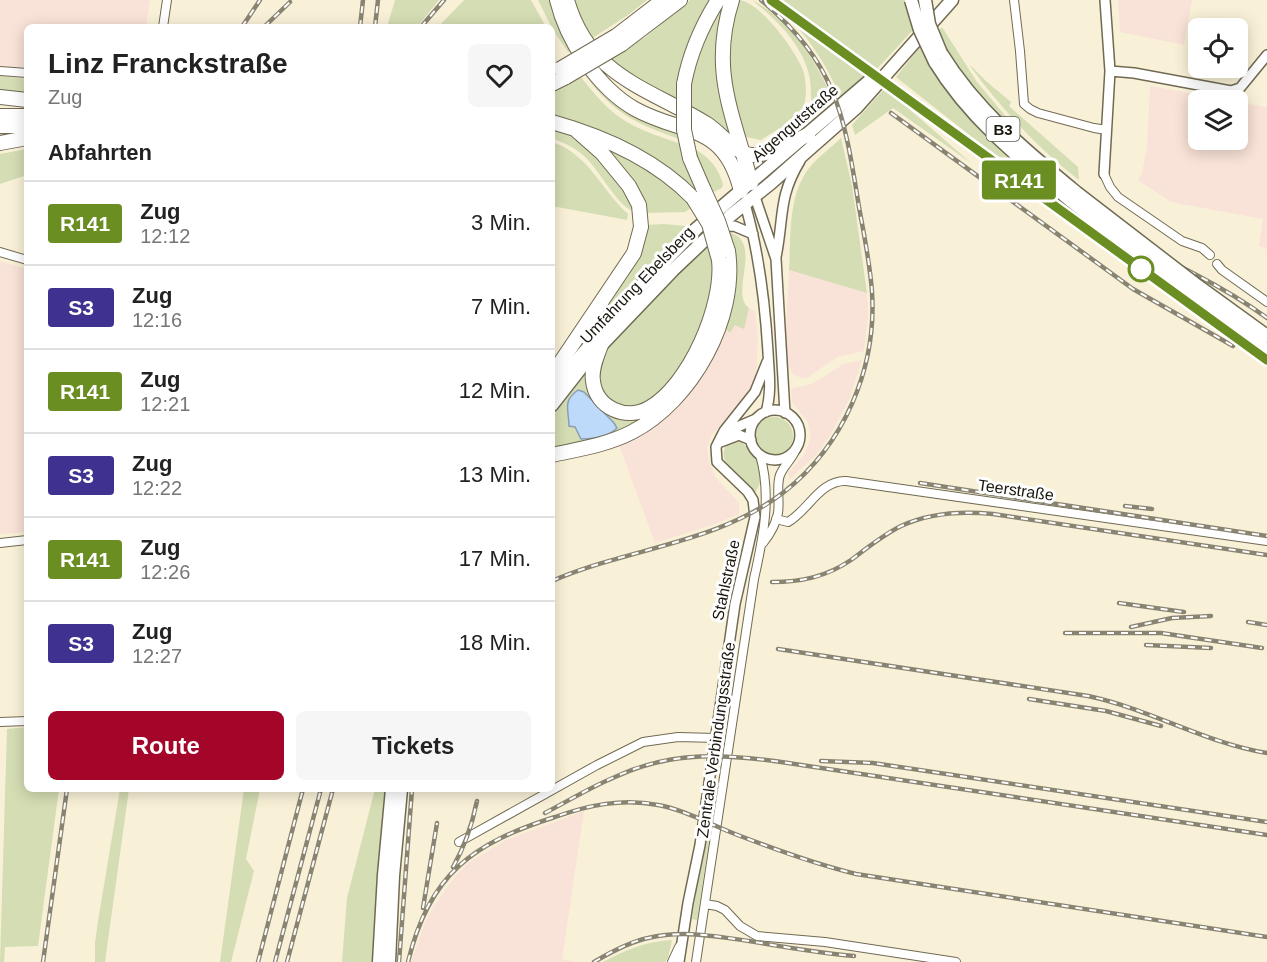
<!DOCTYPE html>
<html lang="de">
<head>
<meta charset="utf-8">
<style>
	:root { --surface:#fff; --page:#f6f6f6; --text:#222; --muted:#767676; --line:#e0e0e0; --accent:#a30629 }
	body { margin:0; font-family:Arial,sans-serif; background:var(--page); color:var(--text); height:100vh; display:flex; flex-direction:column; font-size:22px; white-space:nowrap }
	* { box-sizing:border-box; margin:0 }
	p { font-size:20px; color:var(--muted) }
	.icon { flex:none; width:33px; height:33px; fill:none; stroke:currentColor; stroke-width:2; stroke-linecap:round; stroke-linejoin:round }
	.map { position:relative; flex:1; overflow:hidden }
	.panel { position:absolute; left:24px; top:24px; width:531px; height:768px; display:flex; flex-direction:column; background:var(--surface); border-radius:9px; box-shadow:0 3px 15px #0003 }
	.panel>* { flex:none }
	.badge { padding:0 12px; border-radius:4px; font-size:21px; line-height:39px }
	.fabs { position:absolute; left:1188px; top:18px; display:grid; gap:12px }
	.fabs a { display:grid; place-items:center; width:60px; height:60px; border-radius:9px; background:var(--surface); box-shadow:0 3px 15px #0003; font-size:30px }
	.map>.badge { position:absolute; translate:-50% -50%; box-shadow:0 0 0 3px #fff }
	h2 { padding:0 24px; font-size:22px; line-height:54px }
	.round { display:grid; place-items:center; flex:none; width:63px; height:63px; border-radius:9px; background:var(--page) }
	.overview { display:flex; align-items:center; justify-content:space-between; height:102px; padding:0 24px }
	h1 { font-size:28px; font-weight:700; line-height:45px }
	.button { display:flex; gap:12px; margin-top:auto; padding:12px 24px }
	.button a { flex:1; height:69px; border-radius:9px; background:var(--accent); color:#fff; font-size:24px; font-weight:700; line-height:69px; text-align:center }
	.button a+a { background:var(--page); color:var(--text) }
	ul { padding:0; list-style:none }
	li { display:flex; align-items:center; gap:18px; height:84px; padding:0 24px; border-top:2px solid var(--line) }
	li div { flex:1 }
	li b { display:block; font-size:22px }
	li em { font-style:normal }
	li .badge { min-width:66px; font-weight:700; text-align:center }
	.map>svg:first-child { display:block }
</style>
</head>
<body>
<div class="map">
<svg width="1267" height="962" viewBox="0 0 1267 962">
	<rect width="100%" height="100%" fill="#f9f1d7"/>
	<path fill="#f9e2d7" d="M0,0H150L146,27H27V79L0,76Z
		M1118,0H1192L1184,45L1120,32Z
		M1150,86L1229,100H1198V140H1238V102L1267,107V249L1259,246L1263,219L1171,202L1138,180L1142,173L1147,147Z
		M0,261L27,269V532L0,534Z
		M789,270L867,293L868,316L864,351L837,357L807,378H801L793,374L788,366L786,330Z
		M749,308L755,311L758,337L756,377L748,393L711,436L707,449L709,462L716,478L739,503V514L715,524L655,543L618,442L723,327L735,325L744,328Z
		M862,360L849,400L829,437L816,455L789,480L788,473L804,455L811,438L808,422L792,402L791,391L793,388L812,384L844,364Z
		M584,811L562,959L575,962H411L426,920L436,903L456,875L470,862L506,840Z"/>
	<path fill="#d4ddb3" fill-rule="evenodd" d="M395,0H439L417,27H387Z
		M464,0H531L546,27H438Z
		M538,0H550L559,26L572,50L568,52L553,30Z
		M573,0H647L628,15L591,39Z
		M690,0H713C691,34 679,61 676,102L608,61L647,36Z
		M723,0H728L723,16L733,138L687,109L692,64Z
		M738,0C759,0 798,53 804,73C806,83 807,95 804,105C798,120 774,131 761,140L746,137L739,130L727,55L730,33Z
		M752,0C790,19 817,62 833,100L812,112C811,101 811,89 810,79C804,46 777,20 752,0Z
		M778,0H905L913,30L875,71Z
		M792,21L869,77L840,96C828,68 813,44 792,21Z
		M942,27L977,82L1028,143C992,110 959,77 937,32Z
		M920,47C954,111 1001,149 1055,194L1010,167L896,77Z
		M970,66H971L987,82L1011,102L1009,106L1078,167L1079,180C1037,148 1002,109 970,66Z
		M590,72L677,132L679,139C635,123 614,114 585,75Z
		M0,76L27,79V95L0,93Z
		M581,77C615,121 629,126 681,144L697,188L693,192L552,117V93Z
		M885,88L971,163L893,108L855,135L852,125Z
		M552,127L564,131L587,146L621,181L636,212C618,209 600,170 585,157C576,148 564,143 552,138Z
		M841,138L852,186L867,293L789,270C791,239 788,201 805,174C813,160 830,149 841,138Z
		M552,142C589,154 601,190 628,214L627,220L552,206Z
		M601,144L664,178L694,206L685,212L644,213Z
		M693,148C709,157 718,167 723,184L722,188L711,193Z
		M27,149V175L0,184V154Z
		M645,225L664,224L686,226L689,230L552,383Z
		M731,233C763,243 729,295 749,308L744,329L735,325L730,333L723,327L728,234Z
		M710,245L714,257L710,311L679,373L650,404L626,409L604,398L596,381L604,353L637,315Z
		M723,260H726C737,322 682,404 627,430C603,441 577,442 552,450V411L593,358C592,363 589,370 589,376C591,413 627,426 656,408C685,389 714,330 721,297C723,285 723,273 723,260ZM578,390L584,392L614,423L616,428C608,437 593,440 581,439L575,426H569C569,409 562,401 578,390Z
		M755 436a19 19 0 1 1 38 0a19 19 0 1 1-38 0Z
		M736,440C749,444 763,465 761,480C760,484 757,489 755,493C746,481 717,467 725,448C727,443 730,441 736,440Z
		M27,727V789H59L38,946L5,947L4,962H0L7,729Z
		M120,789H129L105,962H95V943L98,921Z
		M244,789H260L246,859L254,871L231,962H220Z
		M375,789H388L374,962H342L347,898Z
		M706,826L711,827L697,920L692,919Z
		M672,940L668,958L665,962H603C625,950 647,941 672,940Z"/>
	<path fill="#bedafb" stroke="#8c9fb3" stroke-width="1.5" d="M578,390L584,392L614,423L617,428C608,437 593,439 581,439L575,427L569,426C569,410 562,401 578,390Z"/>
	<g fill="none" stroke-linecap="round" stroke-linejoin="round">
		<defs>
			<path id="minor" d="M1014,0L1020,51L1024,104L1030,109L1038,113L1094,128L1107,130
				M163,27L167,0
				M0,71L27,73
				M1104,174L1110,187L1118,197L1182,241L1202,248L1210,255
				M0,252L27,260
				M1217,264L1222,270L1267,302
				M776,519L788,522C808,511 820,480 846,481L1267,541
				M0,543L27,540
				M763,543C770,534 776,524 778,513C780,501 776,486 780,475C785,463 794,458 797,446
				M0,722L27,721
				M459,842L597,765L643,742L678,737L716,738
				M705,904L717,906L725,910L740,926L757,936L825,942L956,962
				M672,962L679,947
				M696,962L754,579C763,539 772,496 760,455"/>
			<path id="tertiary" d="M1110,71L1134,73L1231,91L1240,88L1267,55
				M1104,174L1110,71L1105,0
				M755,197L776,259L785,413
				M745,204C759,252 765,302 768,352C769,373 772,392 766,412
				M718,227L734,226L753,234
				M776,257C784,218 778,197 800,161
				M750 435a25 25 0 1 1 50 0a25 25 0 1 1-50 0Z
				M724,431L755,392L767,362
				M718,443L739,435L751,440
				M679,962L688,903L700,845L735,604L755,517L753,500L748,492L717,462L716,447L723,433L756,419"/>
			<path id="primary" d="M941,53C976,110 1026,151 1077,193
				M935,62C969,118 1020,159 1071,201
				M552,390L635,292L696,229L874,77
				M552,405L588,359L673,270L730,216L771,183L856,108L952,0
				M379,962L384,875L392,789
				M389,962L393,876L401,789"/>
			<path id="motorway" d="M557,0C567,41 598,88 635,109C684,136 724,122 741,191
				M567,0C589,77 647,87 707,124C721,133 736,154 752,155C767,156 793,141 808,135
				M732,0C709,72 734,115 751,183
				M616,36L663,0
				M622,44L680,0
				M552,84L566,77
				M684,84C690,52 701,27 718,0
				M0,97L27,100
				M0,116H27
				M552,122C602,136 656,160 693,198
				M0,126H27
				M0,143L27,138
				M690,158L703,188
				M601,345C597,356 591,369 593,381C596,408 626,421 649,408C689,386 724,305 719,260
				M552,375L634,253L641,227L639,205L629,186L602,153L577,131
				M552,455C579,449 607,445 632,432C692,401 738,318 728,251"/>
		</defs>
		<use href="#minor" stroke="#716a53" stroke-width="10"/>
		<use href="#tertiary" stroke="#716a53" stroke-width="12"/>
		<use href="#primary" stroke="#716a53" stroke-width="15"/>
		<use href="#motorway" stroke="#716a53" stroke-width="16"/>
		<use href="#minor" stroke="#fff" stroke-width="8"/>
		<use href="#tertiary" stroke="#fff" stroke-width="9"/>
		<use href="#primary" stroke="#fff" stroke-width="12"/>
		<use href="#motorway" stroke="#fff" stroke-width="14"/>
		<defs>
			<path id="rail" d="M781,8L1267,360
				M242,27L260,0
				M264,27L290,2
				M360,27L363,0
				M375,27L378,0
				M421,27L444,0
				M891,113L1133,289L1233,346
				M1088,223C1149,252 1212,278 1267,318
				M920,483L1267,536
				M1125,506L1152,509
				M552,581C627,548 717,544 784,492C844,445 877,368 872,292C870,263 864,235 859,207C844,114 837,64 761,0
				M772,582C801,582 826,577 851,560C867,548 883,535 901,526C929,513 963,511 993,514L1267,555
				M1119,603L1184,612
				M1248,622L1267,625
				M1131,627L1172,618L1211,616
				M1065,633H1161L1262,648
				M1146,645L1211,648
				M778,649L1088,696C1150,709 1205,743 1267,753
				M1029,699L1106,711L1161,726
				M821,761L873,763L1267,822
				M545,813C568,801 591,787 615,777C673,750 727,754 788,763L1267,835
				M453,867C465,846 472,825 477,801
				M423,908L437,823
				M43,962L67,789
				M258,962L303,789
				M275,962L321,789
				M287,962L333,789
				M399,962L412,789
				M408,962C429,874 473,843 555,817C589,805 622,798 658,805C685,810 709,824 735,834C774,849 815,864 856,874L1267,937
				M594,962C611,952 629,942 648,938C682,930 715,936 749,941C784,947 819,953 854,956"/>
		</defs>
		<use href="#rail" stroke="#898472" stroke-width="4.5"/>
		<use href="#rail" stroke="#fefefe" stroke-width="2" stroke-dasharray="7" stroke-linecap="butt"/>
		<defs>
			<path id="primary-bridge" d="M911,0L920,30L935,62
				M925,0L929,24L941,53
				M1077,193L1194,283L1267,336
				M1071,201L1143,259L1267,350"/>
			<path id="motorway-bridge" d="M560,69L616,36
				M566,77L622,44
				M684,84V130L690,158
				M703,188L718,221L728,251
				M693,198L709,224L719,260"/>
		</defs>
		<use href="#primary-bridge" stroke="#716a53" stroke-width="15" stroke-linecap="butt"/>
		<use href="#motorway-bridge" stroke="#716a53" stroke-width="16" stroke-linecap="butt"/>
		<use href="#primary-bridge" stroke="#fff" stroke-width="12"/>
		<use href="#motorway-bridge" stroke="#fff" stroke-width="14"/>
	</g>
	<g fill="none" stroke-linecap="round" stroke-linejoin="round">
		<defs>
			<path id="line" d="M771,0L1267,360"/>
		</defs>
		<use href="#line" stroke="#fff" stroke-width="14"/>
		<use href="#line" stroke="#6b8e23" stroke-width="9"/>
	</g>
	<circle fill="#fff" stroke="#6b8e23" stroke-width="3" cx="1141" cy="269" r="12"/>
	<g text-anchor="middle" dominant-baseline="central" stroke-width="6" stroke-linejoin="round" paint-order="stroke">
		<rect fill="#fefefe" stroke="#5d5b55" stroke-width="1.5" x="986.5" y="117" width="33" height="24" rx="4.5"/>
		<g font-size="15" font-weight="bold" fill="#18150c">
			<text x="1003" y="129">B3</text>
		</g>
		<g font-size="16" fill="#18150c" stroke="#fefefe">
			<text transform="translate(795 123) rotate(-41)">Aigengutstraße</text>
			<text transform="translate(637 285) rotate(-46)">Umfahrung Ebelsberg</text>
			<text transform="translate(1016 490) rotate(8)">Teerstraße</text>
			<text transform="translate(726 580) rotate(-78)">Stahlstraße</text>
			<text transform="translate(716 740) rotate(-82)">Zentrale Verbindungsstraße</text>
		</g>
	</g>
</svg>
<div class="fabs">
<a><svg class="icon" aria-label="locate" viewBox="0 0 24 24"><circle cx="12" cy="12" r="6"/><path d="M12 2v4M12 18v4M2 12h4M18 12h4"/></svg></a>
<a><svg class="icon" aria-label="layers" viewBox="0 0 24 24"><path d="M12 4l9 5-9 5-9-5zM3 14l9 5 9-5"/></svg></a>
</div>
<b class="badge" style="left:1019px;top:180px;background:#6b8e23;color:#fff">R141</b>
<section class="panel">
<div class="overview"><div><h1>Linz Franckstraße</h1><p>Zug</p></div><a class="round"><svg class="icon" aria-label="heart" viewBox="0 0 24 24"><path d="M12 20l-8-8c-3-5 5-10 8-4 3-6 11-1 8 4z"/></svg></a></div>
<h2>Abfahrten</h2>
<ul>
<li><span class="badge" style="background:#6b8e23;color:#fff">R141</span><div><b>Zug</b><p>12:12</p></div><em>3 Min.</em></li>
<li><span class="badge" style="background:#3f318f;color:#fff">S3</span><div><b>Zug</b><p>12:16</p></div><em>7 Min.</em></li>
<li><span class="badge" style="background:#6b8e23;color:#fff">R141</span><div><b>Zug</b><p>12:21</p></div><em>12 Min.</em></li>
<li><span class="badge" style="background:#3f318f;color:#fff">S3</span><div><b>Zug</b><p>12:22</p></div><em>13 Min.</em></li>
<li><span class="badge" style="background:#6b8e23;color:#fff">R141</span><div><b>Zug</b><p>12:26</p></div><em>17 Min.</em></li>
<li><span class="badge" style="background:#3f318f;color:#fff">S3</span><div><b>Zug</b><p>12:27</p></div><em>18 Min.</em></li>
</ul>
<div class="button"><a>Route</a><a>Tickets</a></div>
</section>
</div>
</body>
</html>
